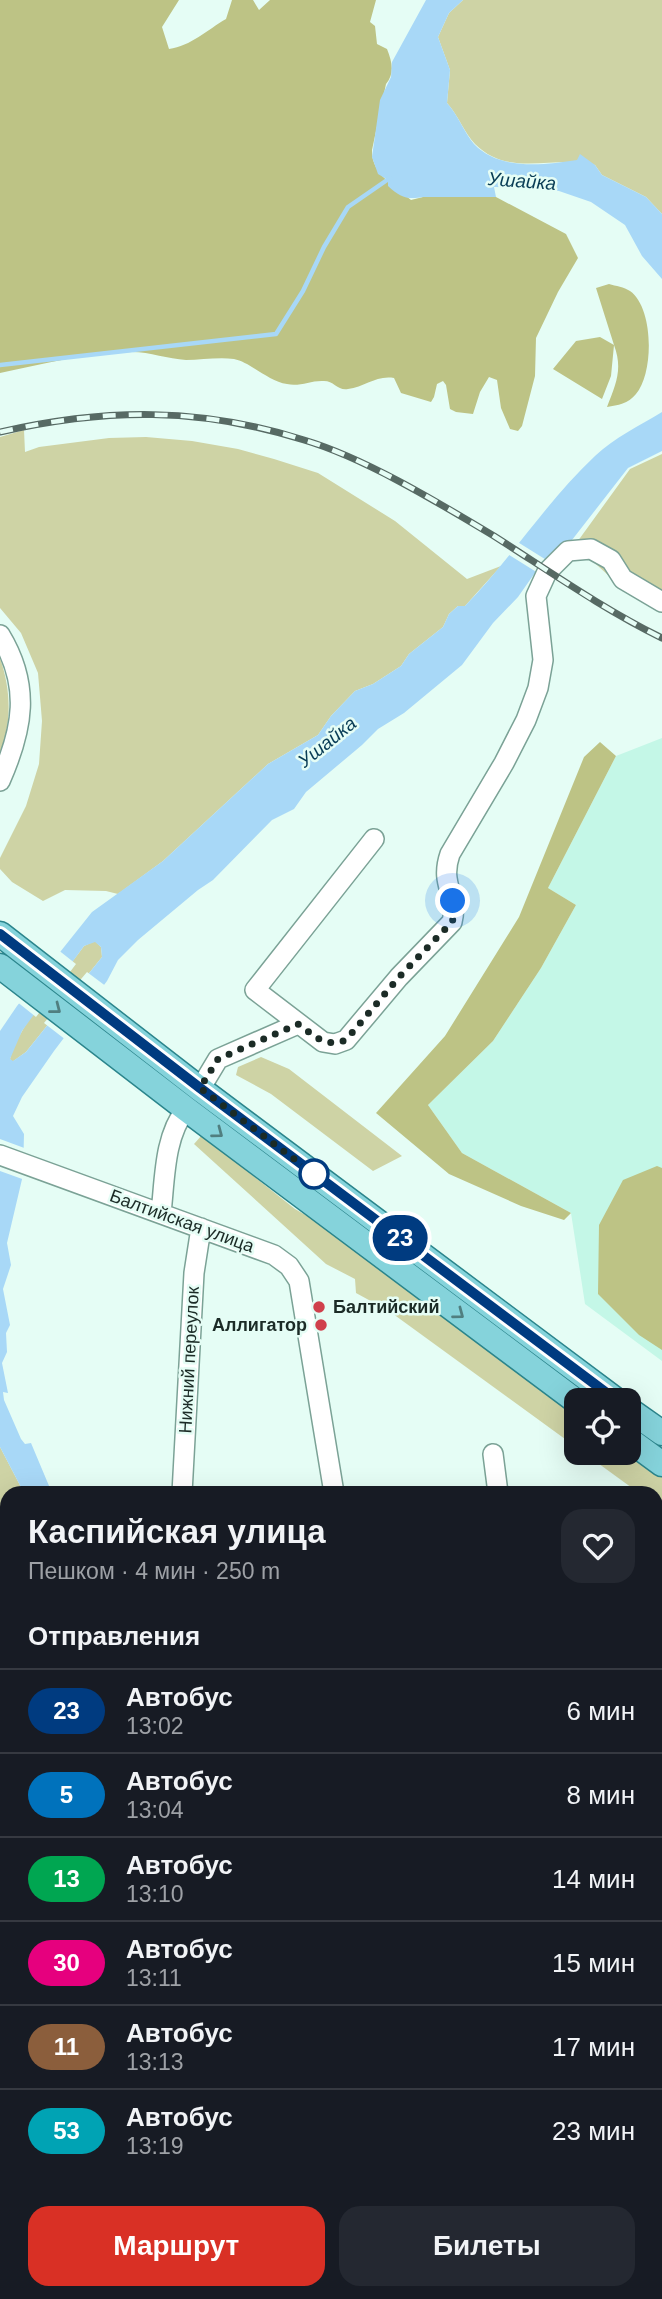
<!DOCTYPE html>
<html lang="ru">
<head>
<meta charset="utf-8">
<style>
	:root { --surface:#171b24; --page:#242831; --text:#f1f3f6; --muted:#9ea1a6; --line:#363941; --accent:#d93025 }
	body { margin:0; font-family:Arial,sans-serif; background:var(--page); color:var(--text); height:100vh; display:flex; flex-direction:column; font-size:26px; white-space:nowrap }
	* { box-sizing:border-box; margin:0 }
	p { font-size:23px; color:var(--muted) }
	.icon { flex:none; width:38px; height:38px; fill:none; stroke:currentColor; stroke-width:2; stroke-linecap:round; stroke-linejoin:round }
	.map { position:relative; flex:1; overflow:hidden }
	.sheet { position:absolute; left:0px; top:1486px; width:663px; height:814px; display:flex; flex-direction:column; background:var(--surface); border-radius:21px 21px 0 0; box-shadow:0 7px 28px #0002 }
	.sheet>* { flex:none }
	.badge { padding:0 14px; border-radius:23px; font-size:24px; line-height:46px }
	.tools { position:absolute; left:564px; top:1388px; display:grid; gap:14px }
	.tools a { display:grid; place-items:center; width:77px; height:77px; border-radius:14px; background:var(--surface); box-shadow:0 7px 28px #0002; font-size:35px }
	.you { position:absolute; width:35px; height:35px; margin:-18px; border:5px solid #fff; border-radius:50%; background:#1a73e8; box-shadow:0 0 0 10px #1a73e833 }
	.map>.badge { position:absolute; translate:-50% -50%; box-shadow:0 0 0 4px #fff }
	h2 { padding:0 28px; font-size:26px; line-height:63px }
	.round { display:grid; place-items:center; flex:none; width:74px; height:74px; border-radius:21px; background:var(--page) }
	.overview { display:flex; align-items:center; justify-content:space-between; height:119px; padding:0 28px }
	h1 { font-size:33px; font-weight:700; line-height:52px }
	.primary-button { display:flex; gap:14px; margin-top:auto; padding:14px 28px }
	.primary-button a { flex:1; height:80px; border-radius:21px; background:var(--accent); color:#fff; font-size:28px; font-weight:700; line-height:80px; text-align:center }
	.primary-button a+a { background:var(--page); color:var(--text) }
	ul { padding:0; list-style:none }
	li { display:flex; align-items:center; gap:21px; height:84px; padding:0 28px; border-top:2px solid var(--line) }
	li div { flex:1 }
	li b { display:block; font-size:26px }
	li em { font-style:normal }
	li .badge { min-width:77px; font-weight:700; text-align:center }
	.map>svg:first-child { display:block }
</style>
</head>
<body>
<div class="map">
<svg width="662" height="2299" viewBox="0 0 662 2299">
	<rect width="100%" height="100%" fill="#e5fdf5"/>
	<path fill="#c4f7e7" d="M662,738V1361L585,1304L571,1213L462,1153L428,1105L493,1041L541,968L576,905L548,888L616,756Z
		M7,2042V2292L101,2293L92,2299H0V2047Z"/>
	<path fill="#ced3a5" d="M463,0H662V214L646,197L602,175L595,165C555,154 510,179 475,144C465,134 458,115 447,103L450,70L438,37L449,13Z
		M24,430L25,452L39,447L109,438L146,437L192,441L238,449L274,459L318,473L395,521L467,579L501,566L465,606H458L449,614L443,627L409,654L401,666L373,684L355,691L331,716L318,735L268,764L163,861L118,894L106,891L65,890L43,901L12,882L0,869V858L26,806L39,764L42,721L38,673L21,633L0,608V437Z
		M662,454V608L609,576L575,545L630,469Z
		M0,658C11,690 12,722 0,754Z
		M95,941L101,947L102,957L26,1052L12,1062L10,1059C20,1022 60,979 84,946Z
		M261,1057L289,1069L402,1156L373,1171L271,1094L236,1075L238,1067Z
		M202,1135L295,1209L356,1244L576,1410V1447L389,1311L356,1293L355,1279L326,1264L194,1144Z
		M0,1447L24,1493H7V1744L0,1747Z
		M628,1452L662,1474V1509L656,1505V1493H639L584,1453Z
		M7,1757V1963L0,1968V1760Z"/>
	<path fill="#bdc385" d="M0,0H179L162,27L169,49C191,46 207,30 226,19L232,0H253L259,10L270,0H376L370,22L375,26L377,44L387,49C392,62 395,73 386,84L372,150C371,174 395,186 411,200L423,197H496L566,234L578,258L558,292L536,338L535,376L522,426L518,431L510,429L501,408L497,380L489,377L480,392L473,414L456,412L450,409L446,385L443,381L437,384L434,397L431,402L401,393L394,378C376,375 365,387 348,389C338,391 334,381 324,381C311,380 300,387 287,384C268,381 250,362 234,359C218,357 201,360 186,360C168,359 150,352 132,352C88,352 43,364 0,373Z
		M609,284C616,286 624,287 630,291C654,308 654,373 636,394C628,404 618,405 607,407C616,384 623,369 614,345L611,376L602,399L553,369L576,341L600,337L614,345L596,288Z
		M600,742L616,756L548,888L576,905L541,968L493,1041L428,1105L462,1153L571,1213L564,1220L521,1206L449,1174L376,1113L445,1036L519,917L584,757Z
		M657,1166L662,1168V1350L639,1335L598,1294L599,1225L623,1180Z"/>
	<path fill="#a8d8f7" fill-rule="evenodd" d="M426,0H463L449,13L438,37L450,70L447,103C458,115 465,134 474,144C500,171 544,165 577,160L580,154L595,165L602,175L646,197L662,214V279L642,256L625,225L591,202L559,191L540,188L494,187L496,197H423C407,200 400,197 388,186V180L378,174L372,157L380,100L391,77L392,62Z
		M662,412V451L628,468L572,540L554,550L544,560L518,597L493,623L462,665L404,713L378,729L362,745L306,792L294,809L272,820L213,880L198,890L138,940L118,960L107,981L54,1051L22,1097L13,1116L24,1134L23,1175L7,1243L11,1265L3,1289L10,1325L6,1333L7,1352L2,1363L8,1393L3,1392L4,1400L21,1439L25,1444L31,1443L52,1493H24L0,1447V1031L17,1006L92,912L163,861L268,764L318,735L331,716L355,691L373,684L401,666L409,654L443,627L449,614L458,606H465C511,559 546,502 595,456C614,438 639,426 662,412ZM95,942L101,947L102,957L26,1052L13,1061L10,1059L22,1031L84,946Z
		M7,1963V1994L0,2001V1968Z"/>
	<path fill="#e5fdf5" d="M516,541L548,561L538,573L506,553Z
		M57,949L76,964L36,1017L16,1001Z
		M87,972L107,987L66,1040L44,1023Z
		M0,1139L27,1149L25,1180L0,1171Z"/>
	<g fill="none" stroke-linecap="round" stroke-linejoin="round">
		<path stroke="#a8d8f7" stroke-width="4.5" d="M0,365L276,334L303,291L324,247L348,207L390,178
			M0,1547L7,1542"/>
		<defs>
			<path id="minor" d="M0,635C31,686 23,729 0,781
				M374,839L255,990L323,1042L335,1044L346,1040L399,977L452,922C459,894 439,886 450,854L504,763L526,720L538,688L543,660L536,596L547,572L568,551L591,549L611,560L623,579L662,602
				M200,1089L218,1059L298,1024
				M0,1155L274,1255L289,1266L299,1281L334,1493
				M161,1213C165,1178 164,1137 186,1109
				M493,1454L498,1493
				M182,1493L194,1273L201,1228
				M656,2191L662,2208
				M367,2292L369,2299
				M527,2292L529,2299"/>
			<path id="major" d="M0,934L200,1089L616,1400
				M0,966L186,1109L576,1401
				M628,1409L662,1433
				M628,1439L662,1464"/>
		</defs>
		<use href="#minor" stroke="#7ba296" stroke-width="22"/>
		<use href="#major" stroke="#2b858c" stroke-width="27"/>
		<use href="#minor" stroke="#fff" stroke-width="19"/>
		<use href="#major" stroke="#85d3db" stroke-width="24"/>
		<defs>
			<path id="rail" d="M0,432C106,408 200,407 304,440C365,458 439,503 494,536C549,571 603,609 662,638"/>
		</defs>
		<use href="#rail" stroke="#576a64" stroke-width="7"/>
		<use href="#rail" stroke="#e5fdf5" stroke-width="4.5" stroke-dasharray="13" stroke-linecap="butt"/>
	</g>
	<defs><path id="oneway-chevron" d="M-2-3.5L2.5 0L-2 3.5" fill="none" stroke-width="1.6" stroke-linecap="round" stroke-linejoin="round" transform="scale(1.75)"/></defs>
	<g stroke="#507f80">
		<use href="#oneway-chevron" transform="translate(56 1009) rotate(38)"/>
		<use href="#oneway-chevron" transform="translate(218 1133) rotate(37)"/>
		<use href="#oneway-chevron" transform="translate(459 1314) rotate(37)"/>
	</g>
	<g fill="none" stroke-linecap="round" stroke-linejoin="round">
		<defs>
			<path id="line" d="M0,934L200,1088L616,1400"/>
		</defs>
		<use href="#line" stroke="#fff" stroke-width="16"/>
		<use href="#line" stroke="#003b80" stroke-width="10"/>
		<path stroke="#1b2b26" stroke-width="7" stroke-dasharray="0 12.6" d="M314,1174L200,1088L218,1059L298,1024C315,1036 324,1048 346,1040L399,977L452,922L455,913L453,901"/>
	</g>
	<circle fill="#fff" stroke="#003b80" stroke-width="3.5" cx="314" cy="1174" r="14"/>
	<g fill="#d0404c" stroke="#e5fdf5" stroke-width="2.5">
		<circle cx="319" cy="1307" r="7"/>
		<circle cx="321" cy="1325" r="7"/>
	</g>
	<g text-anchor="middle" dominant-baseline="central" stroke-width="5" stroke-linejoin="round" paint-order="stroke">
		<g font-size="18" fill="#1b2b26" stroke="#e5fdf5">
			<text transform="translate(182 1221) rotate(20)">Балтийская улица</text>
			<text transform="translate(189 1360) rotate(-87)">Нижний переулок</text>
		</g>
		<g font-size="18" font-weight="bold" fill="#1b2b26" stroke="#e5fdf5" text-anchor="start">
			<text x="333" y="1307">Балтийский</text>
			<text x="307" y="1325" text-anchor="end">Аллигатор</text>
		</g>
		<g font-size="19" font-style="italic" fill="#083c55" stroke="#e5fdf5">
			<text transform="translate(522 181) rotate(4)">Ушайка</text>
			<text transform="translate(327 742) rotate(-39)">Ушайка</text>
		</g>
	</g>
</svg>
<div class="tools">
<a><svg class="icon" aria-label="locate" viewBox="0 0 24 24"><circle cx="12" cy="12" r="6"/><path d="M12 2v4M12 18v4M2 12h4M18 12h4"/></svg></a>
</div>
<div class="you" style="left:453px;top:901px"></div>
<b class="badge" style="left:400px;top:1238px;background:#003b80;color:#fff">23</b>
<section class="sheet">
<div class="overview"><div><h1>Каспийская улица</h1><p>Пешком · 4 мин · 250 m</p></div><a class="round"><svg class="icon" aria-label="heart" viewBox="0 0 24 24"><path d="M12 20l-8-8c-3-5 5-10 8-4 3-6 11-1 8 4z"/></svg></a></div>
<h2>Отправления</h2>
<ul>
<li><span class="badge" style="background:#003b80;color:#fff">23</span><div><b>Автобус</b><p>13:02</p></div><em>6 мин</em></li>
<li><span class="badge" style="background:#0072bc;color:#fff">5</span><div><b>Автобус</b><p>13:04</p></div><em>8 мин</em></li>
<li><span class="badge" style="background:#00a651;color:#fff">13</span><div><b>Автобус</b><p>13:10</p></div><em>14 мин</em></li>
<li><span class="badge" style="background:#e6007e;color:#fff">30</span><div><b>Автобус</b><p>13:11</p></div><em>15 мин</em></li>
<li><span class="badge" style="background:#8b5e3c;color:#fff">11</span><div><b>Автобус</b><p>13:13</p></div><em>17 мин</em></li>
<li><span class="badge" style="background:#00a3b4;color:#fff">53</span><div><b>Автобус</b><p>13:19</p></div><em>23 мин</em></li>
</ul>
<div class="primary-button"><a>Маршрут</a><a>Билеты</a></div>
</section>
</div>
</body>
</html>
